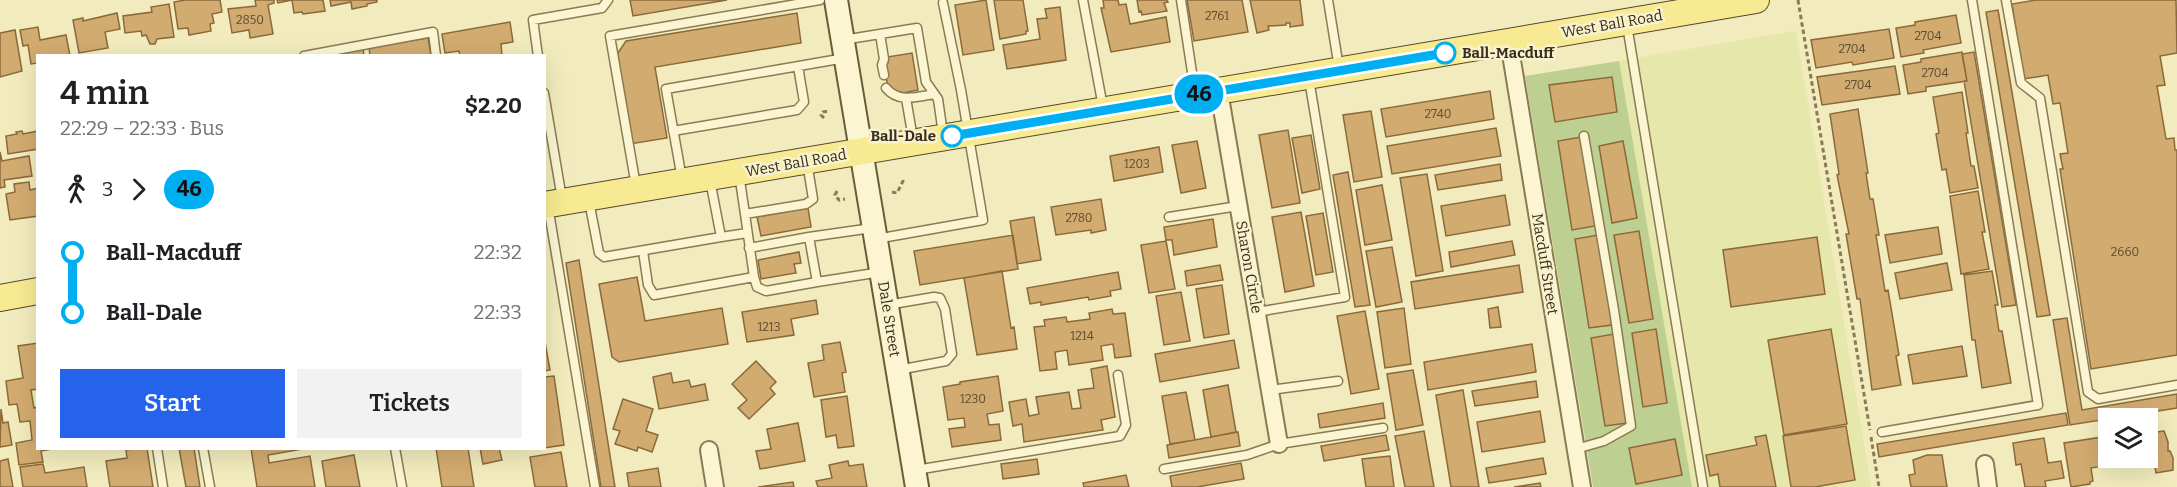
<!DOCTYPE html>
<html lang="en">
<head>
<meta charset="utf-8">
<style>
	:root { --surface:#fff; --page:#f2f2f2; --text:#202124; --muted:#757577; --accent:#2563eb }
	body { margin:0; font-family:Bitter,serif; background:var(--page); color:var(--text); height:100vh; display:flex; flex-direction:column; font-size:22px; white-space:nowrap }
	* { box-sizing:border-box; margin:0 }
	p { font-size:20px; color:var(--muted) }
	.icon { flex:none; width:33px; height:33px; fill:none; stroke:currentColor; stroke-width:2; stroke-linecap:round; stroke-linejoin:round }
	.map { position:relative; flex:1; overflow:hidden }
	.sheet { position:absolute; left:36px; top:54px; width:510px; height:396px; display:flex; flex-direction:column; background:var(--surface); border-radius:0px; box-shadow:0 6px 24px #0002 }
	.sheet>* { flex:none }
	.badge { padding:0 12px; border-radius:20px; font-size:21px; line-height:39px }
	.buttons { position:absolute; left:2098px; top:408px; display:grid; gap:12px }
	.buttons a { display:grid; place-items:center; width:60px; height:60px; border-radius:0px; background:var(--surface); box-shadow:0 6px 24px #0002; font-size:30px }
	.map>.badge { position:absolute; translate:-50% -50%; box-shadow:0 0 0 3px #fff }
	.legs { display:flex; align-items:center; gap:9px; height:66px; padding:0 24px; font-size:20px }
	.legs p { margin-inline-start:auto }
	.head { display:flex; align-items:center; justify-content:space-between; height:102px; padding:0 24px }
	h1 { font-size:33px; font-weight:600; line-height:45px }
	.action { display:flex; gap:12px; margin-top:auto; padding:12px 24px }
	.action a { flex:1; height:69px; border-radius:0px; background:var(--accent); color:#fff; font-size:24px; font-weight:600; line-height:69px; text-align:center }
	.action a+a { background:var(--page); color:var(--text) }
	ul { padding:0 24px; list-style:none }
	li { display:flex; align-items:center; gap:21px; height:60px; font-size:22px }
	li i { display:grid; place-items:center; width:9px; height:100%; margin:0 8px; background:currentColor }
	li i::after { content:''; width:15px; height:15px; margin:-8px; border:4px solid; border-radius:50%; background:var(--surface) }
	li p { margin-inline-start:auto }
	li:first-child i { background:linear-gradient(#0000 50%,currentColor 0) }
	li:last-child i { background:linear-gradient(currentColor 50%,#0000 0) }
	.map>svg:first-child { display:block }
</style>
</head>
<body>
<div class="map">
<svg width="2177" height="487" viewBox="0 0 2177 487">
	<rect width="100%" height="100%" fill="#f1ebbd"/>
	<path fill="#e6e7aa" d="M1796,31L1871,487H1692L1619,61Z"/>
	<path fill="#bdcf91" d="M1619,61L1692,487H1593L1525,76Z"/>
	<path fill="#d2ab70" stroke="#8b6939" stroke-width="1.5" d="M185,0H220L222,12L212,14L214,23L210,24L211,31L189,35L188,28L178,29L174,2Z
		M255,0H274V3L268,5L273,34L250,38L249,30L232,33L228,9L256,6Z
		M277,0H323L325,11L303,14L302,12L294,13L292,0L278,3Z
		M330,0H377V2L367,4V6L352,9L351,2L331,6Z
		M630,0H727L633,16Z
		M986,0L994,50L963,55L955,5Z
		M994,0H1023L1028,31H1026V34L1000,39Z
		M1103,0H1118L1119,5L1126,4L1130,24L1166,17L1170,42L1111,52L1101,8H1104Z
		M1137,0H1167L1168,2L1164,3L1167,11L1142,15L1141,11L1139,12Z
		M1187,0H1242L1248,32L1194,41Z
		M1250,0H1300L1303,25L1290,27V23H1286V25L1268,26L1269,30L1257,33Z
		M2036,0H2176L2177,53L2160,56L2165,85L2157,86L2166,139L2174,138L2175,150H2177V355L2091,369L2060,169H2063L2060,154L2068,153L2060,103L2053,104L2048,75L2024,79L2012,4Z
		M169,4L174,37L157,39L155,44H150L146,35L142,36L141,31L125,33L123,16L152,12L151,7Z
		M1060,7L1066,60L1007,69L1003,45L1040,39L1037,19L1047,18L1045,9Z
		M1998,10L2050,315L2037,317L1986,12Z
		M117,13L120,29L105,32L108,48L79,53L73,20L83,18V21Z
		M797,13L801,43L655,67L667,138L630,144L616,56L626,41Z
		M1956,15L1961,43L1923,50L1924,53L1901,57L1896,28L1915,25V22Z
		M510,22L513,42L501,44L502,56H460L459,51L445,53L442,34Z
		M38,27L40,40L66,35L70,56H38V66L37,63L31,64L28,45L23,46L20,30Z
		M1889,29L1894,58L1853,65L1852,62L1816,68L1811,40Z
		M15,30L22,71L0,77V33Z
		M428,38L431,56H370L369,47Z
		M363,48L364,56H321Z
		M1962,52L1967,81L1926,87V91L1908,94L1903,65L1921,62V59Z
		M1974,52L2016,305L2002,307L1964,81H1967L1962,54Z
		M912,53L918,90L893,95L888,89L884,64L888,63L887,57Z
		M1895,66L1900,94L1822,105L1817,77Z
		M1612,77L1617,112L1555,122L1549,85Z
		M1490,91L1494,119L1386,137L1381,109Z
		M1962,92L1968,133H1966L1971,166H1974L1978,188L1950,193L1946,169L1942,170L1936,134L1939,133L1933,97Z
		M1858,109L1868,173H1866L1870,199H1873L1879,235H1876L1885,291L1888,290L1899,355L1896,356L1901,385L1872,390L1860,299H1857L1846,234H1849L1837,175L1839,174L1830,114Z
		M1371,111L1382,177L1354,182L1343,115Z
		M1496,128L1501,156L1392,174L1387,146Z
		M1288,130L1300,203L1272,208L1259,135Z
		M22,131L23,134L38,131V149L8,154L6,136L17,134L16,132Z
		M1311,135L1320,189L1302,193L1292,138Z
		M1581,137L1595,226L1572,230L1558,141Z
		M1197,141L1206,188L1181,193L1172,145Z
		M1623,141L1637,218L1612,223L1599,146Z
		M1159,147L1163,172L1114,181L1110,156Z
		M0,152L2,161L29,156L32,176L4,180L5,187L0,188Z
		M1500,164L1502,180L1438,190L1435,175Z
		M1348,172L1370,305L1355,307L1333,175Z
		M1427,174L1443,271L1416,276L1400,178Z
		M29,182L30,190L38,188V216L10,220L6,194L15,192L14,184Z
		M1382,185L1392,240L1365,245L1356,190Z
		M1978,191L1985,232H1982L1989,269L1961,274L1950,196Z
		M1505,195L1510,225L1446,236L1441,206Z
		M1101,199L1106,230L1091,233V230L1056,235L1051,207Z
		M808,208L811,227L761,236L757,217Z
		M1301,212L1314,286L1285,292L1272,217Z
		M1323,213L1333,272L1316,275L1306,216Z
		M1034,217L1041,260L1017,264L1010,221Z
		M1213,219L1217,247L1174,255L1172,240H1166L1164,227Z
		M1938,227L1942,254L1890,263L1885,235Z
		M1639,231L1653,319L1629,323L1614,235Z
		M1013,235L1018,269L920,285L914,251Z
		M1598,235L1612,325L1589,328L1575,239Z
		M1817,237L1825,294L1731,307L1723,250Z
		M1166,241L1175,289L1149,293L1141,245Z
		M1512,241L1515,255L1451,267L1449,252Z
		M1392,247L1402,302L1376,307L1366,251Z
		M799,252L801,263L794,264L796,273L761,279L758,260Z
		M579,260L615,487H601L566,263Z
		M1947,263L1952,290L1900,299L1895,273Z
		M1220,265L1223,280L1187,286L1185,271Z
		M1519,265L1523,292L1415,309L1411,282Z
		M1002,271L1011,328L1014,327L1017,349L977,355L964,278Z
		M1992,271L1998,305H1995L1999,331H2002L2011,383L1982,388L1975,340H1972L1964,275Z
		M1118,272L1121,289L1110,291L1111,296L1089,300L1088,297L1041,305V302L1030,304L1027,288Z
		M637,277L645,321L722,308L728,344L619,362L612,357L599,284Z
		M1222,285L1229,334L1204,338L1196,289Z
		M1181,292L1190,341L1164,345L1156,296Z
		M816,300L818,314L791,319L794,335L747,342L742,312Z
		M1498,307L1501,327L1490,328L1488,309Z
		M1404,308L1411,364L1385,368L1377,312Z
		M1112,309L1113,314L1125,313L1131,356L1115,358L1113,344L1101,346L1103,360L1069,365L1067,350L1055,352L1057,369L1040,371L1034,327L1045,326L1044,320L1066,317L1067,322L1090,319L1089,313Z
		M1365,311L1379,389L1351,394L1337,316Z
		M2067,318L2082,410L2177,394V408L2070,425L2053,320Z
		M1656,329L1667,403L1643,407L1632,333Z
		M1831,329L1847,424L1784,435L1768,340Z
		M1614,334L1627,423L1605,426L1591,338Z
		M544,337L550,370L544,371Z
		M1234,340L1239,368L1160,382L1155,354Z
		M840,342L846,372L842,373L845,392L814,397L808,363L824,360L822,345Z
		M38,343V389L31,390L34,408L38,407V448H58L41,451L43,462L19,465L16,443L32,440L30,421L20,422L17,404L9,405L6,381L23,378L18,346Z
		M1532,344L1536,372L1428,390L1424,362Z
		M1962,346L1967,376L1913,384L1908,355Z
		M756,361L776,382L770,388L775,394L749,419L738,408L747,400L732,384Z
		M1107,366L1115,417L1101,420L1103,430L1024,442L1022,424L1013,426L1009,402L1026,399L1029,416L1039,414L1036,397L1069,392L1072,409L1081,408L1078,390L1094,388L1091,369Z
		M1413,370L1423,425L1396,430L1387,374Z
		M671,373L673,383L689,380L691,387L705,384L708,400L659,409L653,377Z
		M554,376L564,445L544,448V377Z
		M998,376L1003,411L987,414L989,425L999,424L1001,440L952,447L949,429L965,427L964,418L948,420L943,387L960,384V382Z
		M1536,381L1538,397L1475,406L1472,391Z
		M1228,385L1236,432L1211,437L1203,390Z
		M1463,390L1479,487H1451L1436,395Z
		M1186,392L1195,440L1170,444L1162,396Z
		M847,396L854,446L838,448L836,435L826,437L821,400Z
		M623,399L653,409L646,431L658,435L652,452L638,447L637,451L615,444L620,431L613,429Z
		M1383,403L1385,418L1320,428L1318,414Z
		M1,409L3,423L8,422L12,445L0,447Z
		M1540,411L1545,442L1482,452L1477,422Z
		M2066,413L2068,425L1879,457L1877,444Z
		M798,423L805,461L760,469L756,451L771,449L767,429Z
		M1846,426L1855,480L1815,487H1791L1783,436Z
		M1424,431L1434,487H1405L1395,436Z
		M2164,431L2168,442V451H2170L2173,458V470L2156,473L2153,458L2123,463L2124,458H2148V433Z
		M1238,432L1240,446L1169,458L1167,445Z
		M1386,435L1389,450L1324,461L1321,446Z
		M1766,435L1776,487H1720L1718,474L1710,476L1706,455L1757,445L1755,437Z
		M2109,436V458H2115V464L2091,468L2093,481L2090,482V484L2071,487L2064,443Z
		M2044,438L2048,463L2061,461L2064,478L2045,481L2046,487H2025L2021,464L2016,465L2013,443Z
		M1675,439L1682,475L1636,484L1629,448Z
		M138,448H147L153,487H110L106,461L127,458L126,450Z
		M179,448H194L200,487H186Z
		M251,448H308L268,455L269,463L310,456L315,487H257Z
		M436,448H468L474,487H442Z
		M480,448H499L502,460L483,464Z
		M561,452L567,487H535L530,457Z
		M354,455L360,487H326L322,461Z
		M1927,455H1942L1947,487H1911L1909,475L1915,474L1913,460Z
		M1390,456L1394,487H1366L1362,459Z
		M1543,458L1546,474L1489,483L1486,468Z
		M8,459L13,487H0V461Z
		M1037,459L1039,474L1003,479L1001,464Z
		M848,461L849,466L863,464L867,487H818L816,481L832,478L829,465Z
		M1241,463L1244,479L1197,487H1172L1170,476Z
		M43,464L45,473L84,467L87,487H23L20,467Z
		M658,468L661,487H629L627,473Z
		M1126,475L1129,487H1084L1083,483Z
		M793,482L794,487H758Z
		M1540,483L1541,487H1514Z"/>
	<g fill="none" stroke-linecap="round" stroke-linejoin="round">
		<defs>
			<path id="lane" d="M1083,0L1103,107
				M1181,0L1195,92
				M1328,0L1339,68
				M2006,0L2021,83L2040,98L2088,392L2098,399L2177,385
				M1627,25L1703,487
				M880,34L884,59L882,65L884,75
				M843,40L917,28L926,82L938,99L943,134
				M304,56L433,32L436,56
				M538,56L533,20L602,8L608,0
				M886,88C898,103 917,97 934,94
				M544,93L562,199
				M906,98L913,139
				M673,131L797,110L804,102L798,66
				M739,174L745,214L806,204L813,199L807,162
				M682,179L666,89L845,58
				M636,186L610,36L820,0
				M589,201L599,253L604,257L721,237L710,180
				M548,206L595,487
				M745,214L754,277
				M1169,217L1238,206
				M872,228L809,237L817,282L881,272
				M721,237L747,233
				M876,239L983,220L961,90L943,3
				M749,248L809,237
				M643,251L648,285L654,295L754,277L757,287L766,291L817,282
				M887,305L934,297L940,298L945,309L952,354L946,361L898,370
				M1257,312L1345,297L1309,79
				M1270,390L1338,381
				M1882,432L2038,405L1972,0
				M157,448L163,487
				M203,448L210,487
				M395,448L402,487
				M1576,449L1604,441L1631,426L1614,310L1584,136
				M1164,469L1247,455L1279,444L1383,428
				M916,470L1120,436L1126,425L1118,375"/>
			<path id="street" d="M1509,42L1582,487
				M1219,91L1279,444
				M709,450L715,487
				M1985,464L1988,487"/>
			<path id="secondary" d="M836,0L917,487"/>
			<path id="primary" d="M544,205L1756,0
				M0,298L38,291"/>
		</defs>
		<use href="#lane" stroke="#8a7b55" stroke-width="11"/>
		<use href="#street" stroke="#8a7b55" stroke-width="20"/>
		<use href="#secondary" stroke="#6c5c39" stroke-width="26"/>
		<use href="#primary" stroke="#57472a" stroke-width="28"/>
		<path stroke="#8a7b55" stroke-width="3" stroke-dasharray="4.5 3" stroke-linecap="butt" d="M1798,0L1870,430
			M824,118L821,115L823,112L828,111
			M837,191L835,195L839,200L845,199
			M892,192L897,193L903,181L902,178
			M1871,437L1879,487"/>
		<use href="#lane" stroke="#fbf6d1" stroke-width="8"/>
		<use href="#street" stroke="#fbf6d1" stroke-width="16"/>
		<use href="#secondary" stroke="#fbf6d1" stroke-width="22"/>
		<use href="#primary" stroke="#f8ea92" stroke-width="26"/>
	</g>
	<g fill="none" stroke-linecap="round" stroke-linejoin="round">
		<defs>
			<path id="line-1" d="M952,136L1445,53"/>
		</defs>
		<use href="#line-1" stroke="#fff" stroke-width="14"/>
		<use href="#line-1" stroke="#00aff2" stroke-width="9"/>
	</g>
	<g fill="#fff" stroke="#00aff2" stroke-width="3">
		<circle cx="1445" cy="53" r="10"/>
		<circle cx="952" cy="136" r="10"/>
	</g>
	<g text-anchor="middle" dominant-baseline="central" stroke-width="5" stroke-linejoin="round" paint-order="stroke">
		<g font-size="12" fill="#5e4d30">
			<text x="1217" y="16">2761</text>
			<text x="250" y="20">2850</text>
			<text x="1928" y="36">2704</text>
			<text x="1852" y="49">2704</text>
			<text x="1935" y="73">2704</text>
			<text x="1858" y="85">2704</text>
			<text x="1438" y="114">2740</text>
			<text x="1137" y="164">1203</text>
			<text x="1079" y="218">2780</text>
			<text x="2125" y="252">2660</text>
			<text x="769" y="327">1213</text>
			<text x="1082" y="336">1214</text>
			<text x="973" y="399">1230</text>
		</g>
		<g font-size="15" fill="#382e1b" stroke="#f8f3ce">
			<text transform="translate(1612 24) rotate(-10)">West Ball Road</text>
			<text transform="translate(796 163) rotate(-10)">West Ball Road</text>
			<text transform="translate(1545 264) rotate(81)">Macduff Street</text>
			<text transform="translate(1249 267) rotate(80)">Sharon Circle</text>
			<text transform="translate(889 319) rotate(81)">Dale Street</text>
		</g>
		<g font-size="15" font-weight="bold" fill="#382e1b" stroke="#f8f3ce" text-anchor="start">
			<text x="1462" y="53">Ball-Macduff</text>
			<text x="936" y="136" text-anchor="end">Ball-Dale</text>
		</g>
	</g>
</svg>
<div class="buttons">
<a><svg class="icon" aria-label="layers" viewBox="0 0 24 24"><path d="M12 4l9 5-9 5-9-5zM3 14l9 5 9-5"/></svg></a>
</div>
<b class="badge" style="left:1199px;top:94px;background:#00aff2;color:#111">46</b>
<section class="sheet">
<div class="head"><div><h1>4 min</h1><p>22:29 – 22:33 · Bus</p></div><b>$2.20</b></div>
<div class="legs"><svg class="icon" aria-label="walk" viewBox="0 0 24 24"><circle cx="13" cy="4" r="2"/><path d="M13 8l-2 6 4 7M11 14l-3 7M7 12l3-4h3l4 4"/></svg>3<svg class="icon" aria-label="forward" viewBox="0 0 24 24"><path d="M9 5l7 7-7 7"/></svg><b class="badge" style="background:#00aff2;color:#111">46</b></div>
<ul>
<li><i style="color:#00aff2"></i><b>Ball-Macduff</b><p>22:32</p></li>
<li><i style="color:#00aff2"></i><b>Ball-Dale</b><p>22:33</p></li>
</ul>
<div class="action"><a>Start</a><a>Tickets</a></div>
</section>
</div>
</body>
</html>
